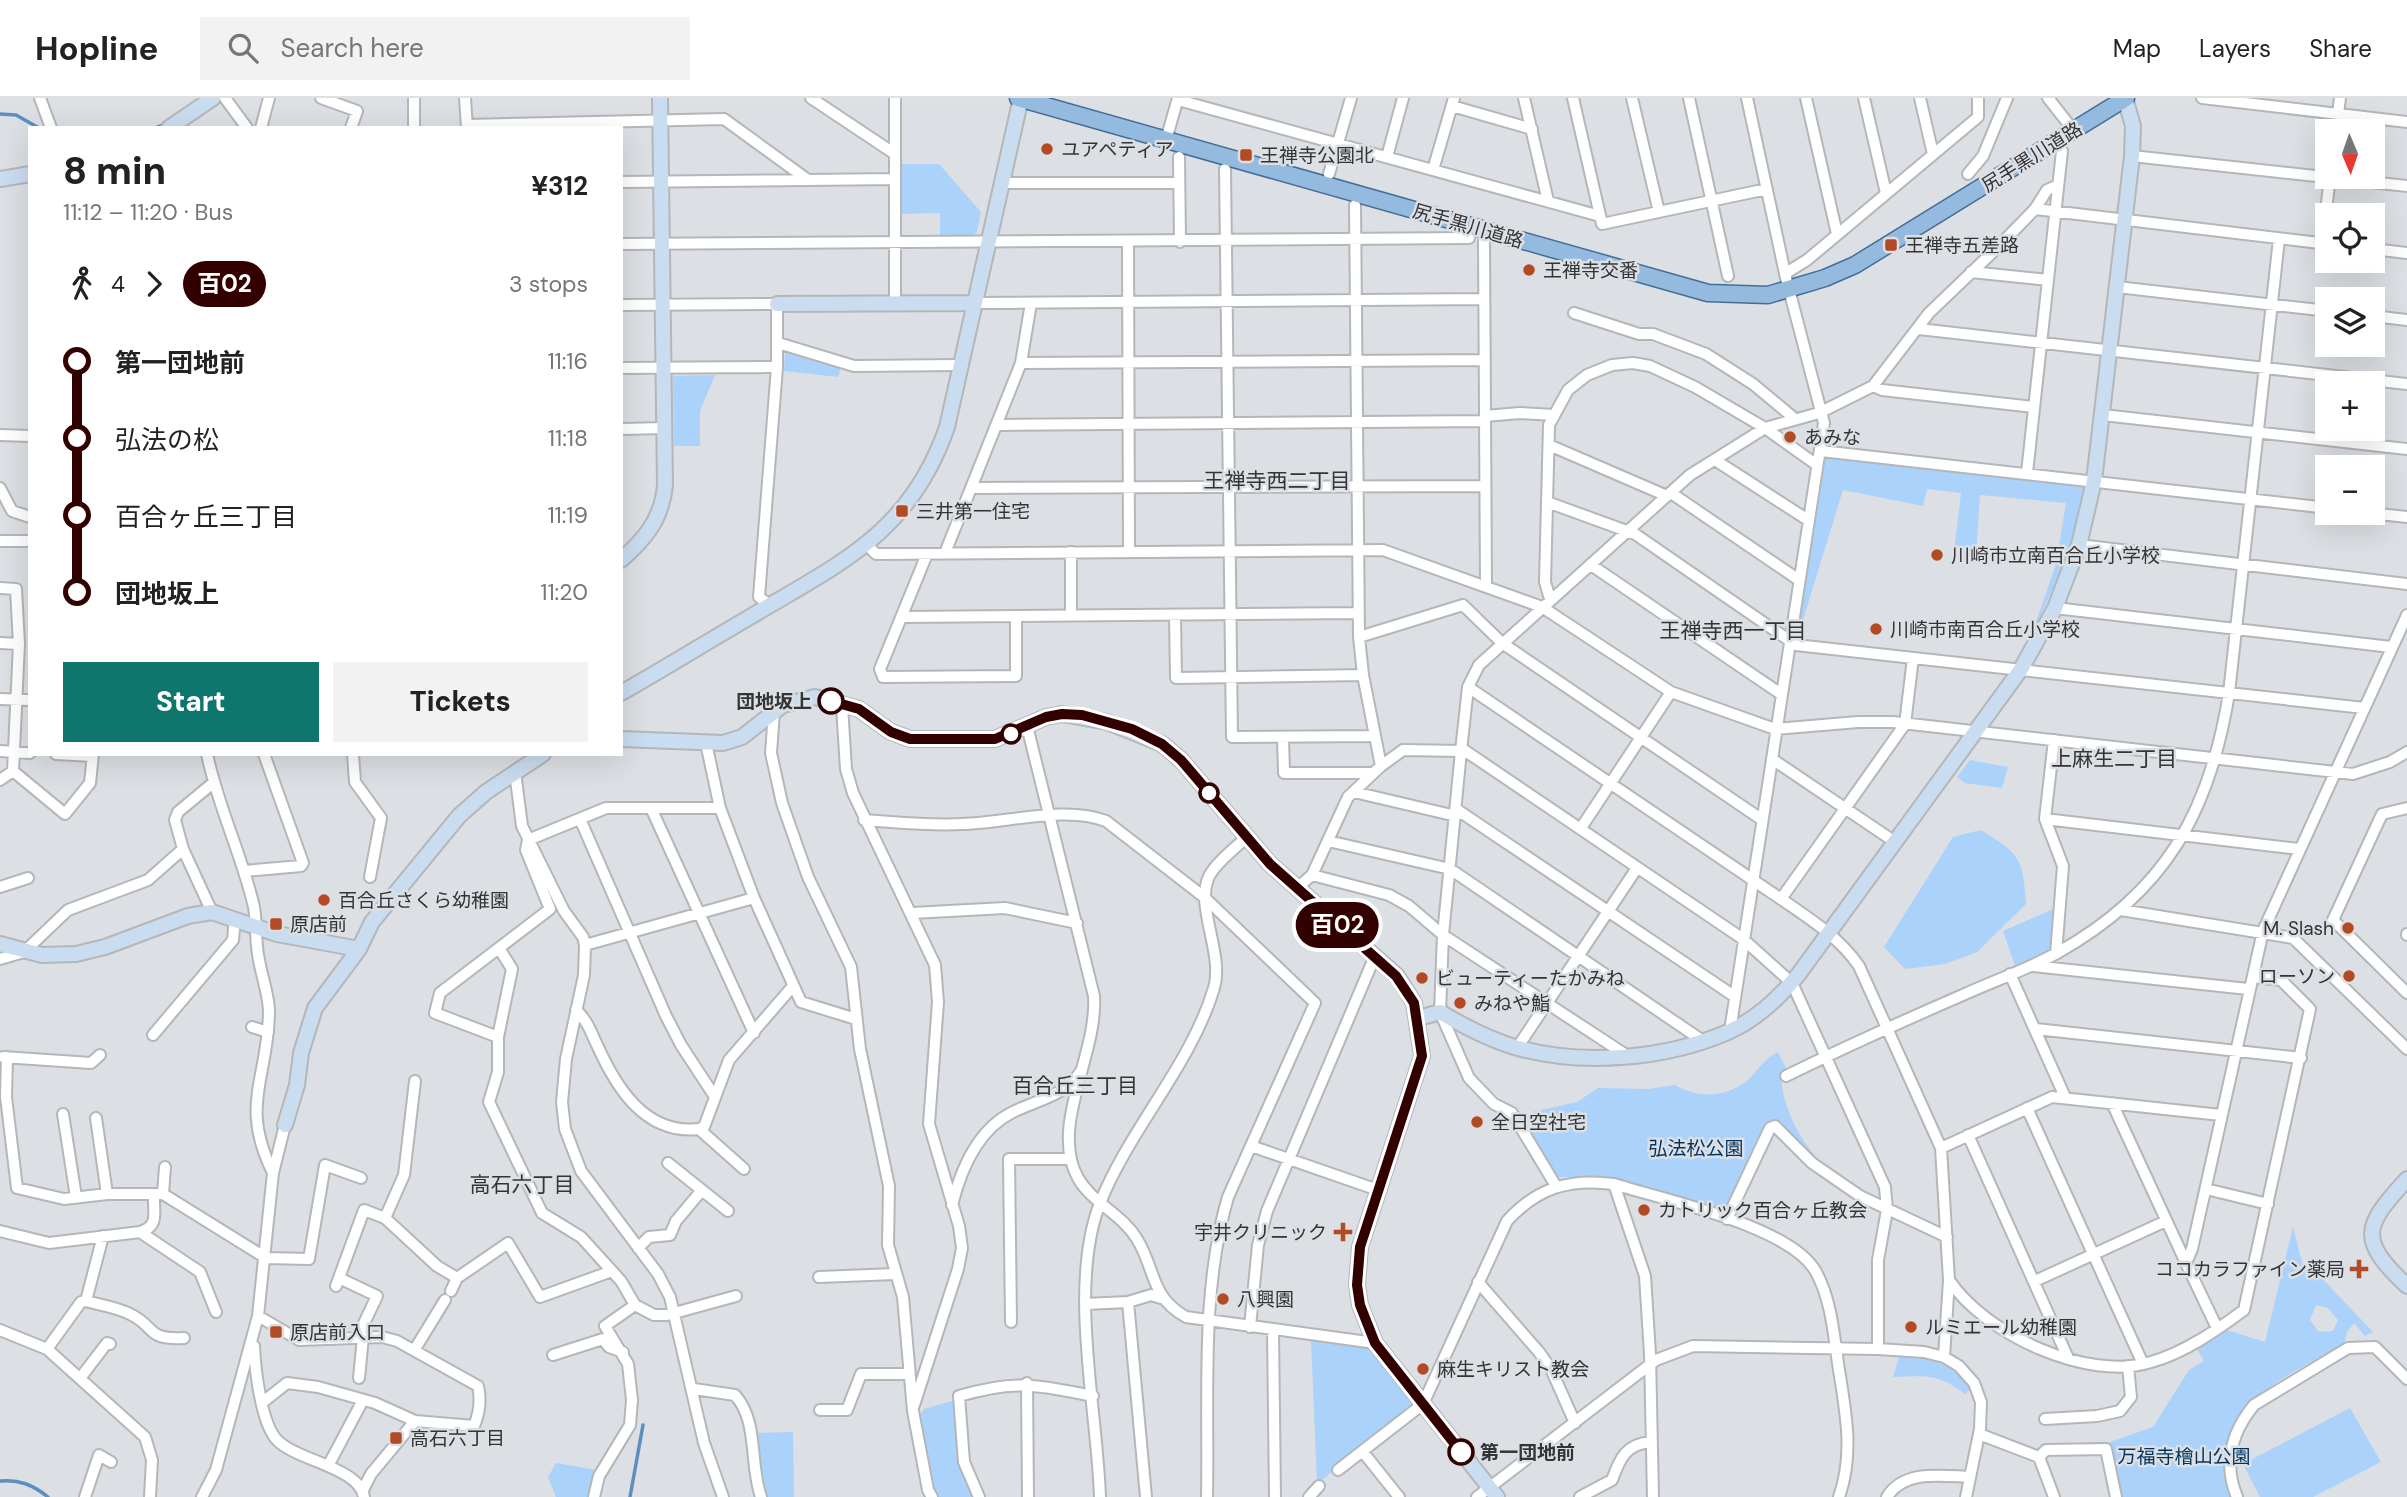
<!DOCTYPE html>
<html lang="en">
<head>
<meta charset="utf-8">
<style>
	:root { --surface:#fff; --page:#f2f2f2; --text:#222; --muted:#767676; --line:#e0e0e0; --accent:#0f766e }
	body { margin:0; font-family:"DM Sans","Noto Sans JP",sans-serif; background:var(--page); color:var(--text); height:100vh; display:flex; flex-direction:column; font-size:26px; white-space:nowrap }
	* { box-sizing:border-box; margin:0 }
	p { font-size:23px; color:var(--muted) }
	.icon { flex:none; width:38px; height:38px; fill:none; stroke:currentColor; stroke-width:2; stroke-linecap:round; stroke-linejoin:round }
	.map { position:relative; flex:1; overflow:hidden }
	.details { position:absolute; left:28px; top:28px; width:595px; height:630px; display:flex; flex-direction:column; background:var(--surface); border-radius:0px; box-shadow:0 7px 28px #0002 }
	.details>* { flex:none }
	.badge { padding:0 14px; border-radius:23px; font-size:24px; line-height:46px }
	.needle { width:46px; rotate:178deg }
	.controls { position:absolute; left:2315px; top:21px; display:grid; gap:14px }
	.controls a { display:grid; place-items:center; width:70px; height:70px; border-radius:0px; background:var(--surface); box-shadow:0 7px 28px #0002; font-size:35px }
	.map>.badge { position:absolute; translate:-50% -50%; box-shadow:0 0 0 4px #fff }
	.legs { display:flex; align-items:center; gap:10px; height:77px; padding:0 35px; font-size:23px }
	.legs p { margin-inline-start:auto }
	.head { display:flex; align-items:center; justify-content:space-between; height:119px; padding:0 35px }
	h1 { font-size:38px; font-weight:800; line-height:52px }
	.action { display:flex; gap:14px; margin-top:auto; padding:14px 35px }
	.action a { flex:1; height:80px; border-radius:0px; background:var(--accent); color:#fff; font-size:28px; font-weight:800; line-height:80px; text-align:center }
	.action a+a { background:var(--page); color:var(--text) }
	ul { padding:0 35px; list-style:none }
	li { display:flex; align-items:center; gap:24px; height:77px; font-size:26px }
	li i { display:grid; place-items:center; width:10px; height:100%; margin:0 9px; background:currentColor }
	li i::after { content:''; width:18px; height:18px; margin:-9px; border:5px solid; border-radius:50%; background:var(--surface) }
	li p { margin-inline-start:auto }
	li:first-child i { background:linear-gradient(#0000 50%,currentColor 0) }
	li:last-child i { background:linear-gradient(currentColor 50%,#0000 0) }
	header { display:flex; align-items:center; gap:42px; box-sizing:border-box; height:98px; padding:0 35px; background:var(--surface); border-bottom:2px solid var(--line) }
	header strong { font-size:33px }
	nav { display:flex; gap:38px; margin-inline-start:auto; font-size:24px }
	.search { width:490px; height:63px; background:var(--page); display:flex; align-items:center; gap:18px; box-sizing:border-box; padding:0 24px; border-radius:0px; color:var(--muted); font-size:26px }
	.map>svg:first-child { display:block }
</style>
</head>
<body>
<header>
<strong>Hopline</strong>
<div class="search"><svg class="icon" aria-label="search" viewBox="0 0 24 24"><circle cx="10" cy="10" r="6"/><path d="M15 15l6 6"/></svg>Search here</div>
<nav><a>Map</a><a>Layers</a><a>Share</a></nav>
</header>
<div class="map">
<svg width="2407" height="1399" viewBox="0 0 2407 1399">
	<rect width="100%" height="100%" fill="#dcdfe3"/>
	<path fill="#abd2fa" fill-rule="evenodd" d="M899,66H939L981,114L977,134L971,139H940V115L899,116Z
		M785,253L841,268L838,279L784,273Z
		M715,277L700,313V348H674L673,278Z
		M1830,358L2082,386C2091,409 2047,506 2034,530L2056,466L2066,405L1980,397L1976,456L1954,454L1961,395L1927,391L1923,408L1843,392L1801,528L1797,527L1824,361Z
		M1970,662L2008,669L2002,690L1965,685L1957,679Z
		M1981,732C2020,756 2023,760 2026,806L1977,854L1945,866L1905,871L1884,849L1953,739Z
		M2058,809L2052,851L2015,868L2003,833Z
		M1778,954L1788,974L1781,980C1784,1012 1798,1038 1819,1063L1775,1023L1767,1024L1727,1113L1721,1114L1606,1079H1555L1527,1031L1537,1027L1532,1014L1577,1004L1598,990L1649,991L1675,987C1698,1001 1727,1000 1749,981C1759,971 1765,960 1778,954Z
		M2293,1129L2306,1180L2315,1173L2373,1234L2365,1238L2354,1225L2347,1234L2344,1246C2301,1271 2223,1301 2226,1362C2226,1374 2230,1387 2233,1399H2122L2110,1344L2153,1329L2189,1272L2204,1263L2195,1248L2224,1231L2265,1244ZM2316,1207L2328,1210L2338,1222L2333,1233L2319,1234L2310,1222Z
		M1311,1241L1369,1251L1414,1307L1317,1386Z
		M1899,1259C1929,1260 1952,1264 1971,1290L1965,1296C1938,1275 1926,1278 1893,1279Z
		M955,1302L960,1364L975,1399H939L932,1392L919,1318L924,1311Z
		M2350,1310L2381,1364L2313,1399H2260L2243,1366Z
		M793,1334L794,1399H765L759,1383L755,1335Z
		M556,1365L597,1372L589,1399H556L548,1379Z"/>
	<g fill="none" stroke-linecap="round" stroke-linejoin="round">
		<path stroke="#5d8ec0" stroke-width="3.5" d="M0,16L16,17L39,30
			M155,30L165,26
			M0,1383C19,1381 33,1387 48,1399
			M630,1399L643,1327"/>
		<defs>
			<path id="street" d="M40,0L51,30
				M225,0L247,30
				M321,0L357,13L351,30
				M414,0V30
				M465,0L467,30
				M811,0L895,56
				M895,0V205
				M1524,0L1548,103
				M1573,0L1602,126L1767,91
				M1632,0L1659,114
				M1689,0L1728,178
				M1806,0L1837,136
				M1864,0L1886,95
				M1920,0L1933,56
				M2048,0L2074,33
				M2202,0L2407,24
				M1178,2L1600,118
				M1452,8L1532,31
				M467,27L724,21L808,82
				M261,30L269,0
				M2336,33L2340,0
				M1166,42L1178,0
				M2132,58L2407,88
				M1179,59L1180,144
				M1387,59L1403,0
				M1225,71L1232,639L1374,638
				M1433,72L1454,0
				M1329,76L1351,0
				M1968,76L1983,58L2007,0
				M621,84L895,81
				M1002,85H1179
				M1355,107L1359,539L1363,577L1381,668
				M2035,111L2328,146
				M1484,143L1486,488
				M1128,144L1129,453
				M621,146L1469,140
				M2322,146L2330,79
				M2373,151L2407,155
				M1971,174L2048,182
				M1786,175L1807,162L1978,19V0
				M2117,189L2328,213
				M975,205L1484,201
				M621,207L777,206V269L759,499L771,508
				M1574,215L1639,236H1653L1706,256L1753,286L1795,321
				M2373,218L2407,222
				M1919,231L2407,286
				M778,245L854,268L960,267
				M1021,265L1485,262
				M621,270L777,269
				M1873,288L1882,292L2034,309
				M2103,317L2407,351
				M1485,318L1520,315L1554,317
				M999,327L1485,323
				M621,331L665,330
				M0,337L30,338
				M1549,347L1667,398
				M1821,353L2328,410
				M1715,362L1808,422
				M2027,375L2062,53
				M0,390L12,413L30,419
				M972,390L1485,388
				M1671,395L1799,482
				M1547,404L1635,436L1796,547L2364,610
				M2370,415L2407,419
				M0,443H30
				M867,447L876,456L1383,452L1542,509L1671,594L1775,631L1858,624H1893L2353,676L2390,664L2407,654
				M2079,447L2407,486
				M945,455L1021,265L1031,205
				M927,456L880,571L883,579L1016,578V519
				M1591,467L1781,596
				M0,490L16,491L19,546L13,673L65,716L90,685L93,656
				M1550,501L1545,484L1549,327L1568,292L1587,277L1612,267L1633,265L1650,268L1695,289L1765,330L1817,367
				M2055,510L2391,549
				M1071,517V454
				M1175,518L1176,580L1363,577
				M903,519L1358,515
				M1359,539L1463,507L1502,545L1761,721
				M0,545L19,546
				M1468,589L1781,801C1810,821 1839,839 1859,868L1941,1050L1949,1182L1944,1259
				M0,601L30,602
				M842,608L846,671L853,695L935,867L938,904L929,1026L959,1128L962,1150L958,1171L914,1307
				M774,614L771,655L782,705L808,779L851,869L860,951L889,1088L888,1147L903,1199L913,1313L928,1392L932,1399
				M1027,628L1094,898C1098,956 1049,1028 1078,1080C1092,1105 1122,1116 1137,1141C1156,1172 1150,1199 1186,1219L1375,1245
				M1283,640L1284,675H1373
				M2054,642L2045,721L2063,768L2056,856
				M706,645L720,710L754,800L801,904L856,921
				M1461,650L1743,841L1792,885L1885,1089L1887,1112L1878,1162V1251
				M0,653L30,655
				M56,656L93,658
				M207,656C218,709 242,757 254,809C257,827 255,845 259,862C262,880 269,897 269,914C268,982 239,1006 273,1075
				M353,656L355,684L381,720L370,779
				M1772,661L1895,744
				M515,674L522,728L564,813L583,839L585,847L584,877L566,961L562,1004L565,1031L581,1073L658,1176L670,1199L704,1345L723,1399
				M0,682L13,673
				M1354,694L1456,718
				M651,710L754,935
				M2407,710L2382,716L2333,822L2407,895
				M1456,711L1734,898
				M580,721L666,918L681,947L715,999
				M2045,721L2299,751
				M864,722C896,724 929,728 962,726C1006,725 1066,707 1106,723L1204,799L1315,905L1228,1099C1200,1194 1209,1301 1207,1399
				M1581,730L1671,594
				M1328,743L1450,771L1703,943
				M244,773L301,768L303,765L264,656
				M1312,777L1389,797L1409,808L1443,837L1626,957
				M0,789L28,780
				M1296,791L1312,777L1348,699L1381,668L1403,652L1461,653
				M1781,801L1905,626L1913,560
				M2121,812L2293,840L2407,951
				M212,814L183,751L175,722L178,714L213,685
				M912,815L1005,810L1077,825
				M2407,836V837
				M585,847L754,800
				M499,850L512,871L498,939V974L489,1004L542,1115L581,1139L621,1183L635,1207L654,1217H667L736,1198
				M0,861L24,854L68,812L148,782L183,751
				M2033,868L2248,891
				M2010,876L2065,999
				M576,912C588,923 591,935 598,949C617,991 646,1037 699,1031L704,1029L729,962L793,888
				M252,929L268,934
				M2036,931L2301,960
				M1730,933L1824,325L1786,180L1747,0
				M153,937L233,842L235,820
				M498,939L435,915L440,895L550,811L526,752L528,742L606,710H720
				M1517,950L1637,770
				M3,959L91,965L100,957
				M7,959L6,999L17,1090L64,1101L107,1096H163L266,1160L309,1161L325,1067L361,1080
				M1786,978C1845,949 1905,922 1965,896C1996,882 2028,871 2057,855C2165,795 2210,714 2229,595L2279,141
				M415,983L404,1077L385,1120L437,1168L457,1180
				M2112,1005L2186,1165
				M2027,1010L2143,1266
				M63,1016L76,1099
				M96,1020L107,1096
				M699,1031L744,1071
				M1968,1037L2068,1260
				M1251,1048L1378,1092
				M1941,1050L2052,999L2221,1017
				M668,1065L728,1113
				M1614,1086L1645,1178L1650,1256L1653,1399
				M1556,1088L1512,1015L1494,1006L1469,980L1440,914L1443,837L1461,653L1468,589L1479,567L1690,377L1765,330L1819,315L1873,288L1929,215L1998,149L2035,111L2047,92L2058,87
				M2206,1091L2268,1106
				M163,1096L165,1069
				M952,1107C961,1071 978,1031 1013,1014C1039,1001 1064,999 1081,973
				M1727,1121L1770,1030L1775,1028L1812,1065L1860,1098L1947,1139
				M0,1133L49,1145L140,1134C160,1128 153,1114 154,1097
				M140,1134L200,1174L216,1214
				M638,1150L649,1139L670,1137L676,1123L702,1092
				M819,1179L895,1176
				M339,1180L377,1198L357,1240
				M1949,1182C1985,1236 2087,1284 2151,1264C2184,1255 2217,1232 2244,1212L2310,911L2281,882L2253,879
				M2035,1183L2166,1123
				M1478,1184L1539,1254L1551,1271L1575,1325
				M336,1188L364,1112L385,1120
				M451,1193L457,1180L508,1145L540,1199L612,1173
				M86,1203C100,1207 116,1209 130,1216C157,1229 145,1242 184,1240
				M1128,1204L1146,1399
				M1085,1206L1128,1204L1151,1197L1161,1200
				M258,1218L299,1242L382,1239L397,1243L478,1288C481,1301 479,1316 474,1328L415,1323L375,1305L318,1289L287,1285L263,1304
				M1011,1224L1009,1061H1070
				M1250,1229L1258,1147L1267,1113L1375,858
				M2217,1230L2186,1165L2192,1151L2263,833L2407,517
				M0,1232L47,1251L145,1339L152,1362L150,1399
				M1273,1232L1275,1399
				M254,1248C255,1271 261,1325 277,1342C297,1363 359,1369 364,1399
				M47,1251L81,1204L86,1203L103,1138
				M415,1251L445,1202
				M553,1257L603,1241L609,1249L623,1254
				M81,1279L107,1245L110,1246
				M359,1280L363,1239
				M1027,1285L1028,1399
				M694,1291L735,1297C759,1324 749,1365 761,1399
				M820,1312H847L861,1276H908
				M2045,1321L2097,1318L2120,1313L2131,1299L2128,1268
				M1979,1336L2039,1359L2054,1399
				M1363,1354L1399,1399
				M2039,1359L2046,1352L2106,1351L2116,1399
				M328,1368L363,1302
				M1338,1372L1423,1306L1507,1123C1537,1090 1569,1080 1614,1086C1664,1102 1791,1128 1816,1174C1832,1203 1834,1240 1839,1272C1846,1316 1854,1356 1839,1399
				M363,1392L371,1376L415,1323
				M85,1399L99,1357L111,1364
				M202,1399L216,1372L258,1218L273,1075L285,1027
				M594,1399L599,1378L630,1327L632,1302L628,1266L605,1228L635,1207
				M979,1399L964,1364L959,1298C1017,1281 1036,1287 1093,1298
				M1100,1399C1097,1310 1068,1187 1100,1105C1130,1030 1191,967 1214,890C1225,854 1190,800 1213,772C1222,760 1236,749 1247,739
				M1309,1399L1319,1388
				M1477,1399L1656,1262L1693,1248L1878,1251L1924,1254L1944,1259L1959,1268L1974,1285L1981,1304L1980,1331L1966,1399
				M1580,1399L1612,1382C1620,1360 1626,1346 1651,1344
				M1887,1399C1904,1371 1942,1378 1970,1379
				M2237,1399C2223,1365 2231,1335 2254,1307L2348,1250L2375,1249L2407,1281"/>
			<path id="secondary" d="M169,30L213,0
				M0,81L30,76
				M777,206L975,205
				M621,462C645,441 662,421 665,387L660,0
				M621,595C665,570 707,544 750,519C840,465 910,436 947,329L1021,0
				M621,641L723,645L742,639L783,607L815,599L859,611L891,634L910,641H995L1046,619L1062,616L1107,624L1162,646L1181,662L1270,766L1397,878L1414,905L1422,958L1360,1149L1357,1187L1360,1207L1375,1245L1497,1399
				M0,846L42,857L76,856L105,849L188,818L212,814L277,836L359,851
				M1419,920L1440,914C1465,929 1490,942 1518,950C1583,968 1666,961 1728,934C1755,922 1779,900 1798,877L2021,571L2055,510L2079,447L2094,383L2132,58L2133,28L2125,0
				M285,1027L297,987L301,955L315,910L359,851L372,824L459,718L486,694L543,656
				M2407,1081C2364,1128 2357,1141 2407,1188"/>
			<path id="primary" d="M1018,0L1708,195L1768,197L1825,180L1855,167L2126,0"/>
		</defs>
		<use href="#street" stroke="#b3b7ba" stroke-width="14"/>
		<use href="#secondary" stroke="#b3b7ba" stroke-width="18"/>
		<use href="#primary" stroke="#446d96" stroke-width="19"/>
		<use href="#street" stroke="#fff" stroke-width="10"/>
		<use href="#secondary" stroke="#cadcef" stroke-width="14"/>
		<use href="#primary" stroke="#95badf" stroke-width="16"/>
	</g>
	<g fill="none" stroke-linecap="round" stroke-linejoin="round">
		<defs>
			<path id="line-1" d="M831,603L859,611L891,634L910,641H995L1046,619L1062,616L1082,617L1132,631L1162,646L1181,662L1270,766L1396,878L1414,905L1422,958L1360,1149L1357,1187L1360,1207L1375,1245L1461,1354"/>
		</defs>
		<use href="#line-1" stroke="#fff" stroke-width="16"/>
		<use href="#line-1" stroke="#300" stroke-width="10"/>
	</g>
	<g fill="#b24b23" stroke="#dcdfe3" stroke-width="2.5">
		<circle cx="1047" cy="51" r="7"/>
		<rect x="1239" y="50" width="14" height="14" rx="3.5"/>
		<rect x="1884" y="140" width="14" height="14" rx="3.5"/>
		<circle cx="1529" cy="172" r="7"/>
		<circle cx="1790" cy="339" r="7"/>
		<rect x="895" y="406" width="14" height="14" rx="3.5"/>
		<circle cx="1937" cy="457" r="7"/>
		<circle cx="1876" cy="531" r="7"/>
		<circle cx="324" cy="802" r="7"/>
		<rect x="269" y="819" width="14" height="14" rx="3.5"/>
		<circle cx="2348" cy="830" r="7"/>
		<circle cx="2349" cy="878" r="7"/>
		<circle cx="1422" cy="880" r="7"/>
		<circle cx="1460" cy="905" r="7"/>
		<circle cx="1477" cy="1024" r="7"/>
		<circle cx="1644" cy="1112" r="7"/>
		<path d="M1339.5 1123.5h7v7h7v7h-7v7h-7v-7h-7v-7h7z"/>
		<path d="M2355.5 1160.5h7v7h7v7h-7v7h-7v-7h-7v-7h7z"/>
		<circle cx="1223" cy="1201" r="7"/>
		<circle cx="1911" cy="1229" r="7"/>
		<rect x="269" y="1227" width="14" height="14" rx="3.5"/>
		<circle cx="1423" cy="1271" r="7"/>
		<rect x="389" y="1333" width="14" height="14" rx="3.5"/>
	</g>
	<g fill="#fff" stroke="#300" stroke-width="3.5">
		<circle cx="831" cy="603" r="12"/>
		<circle cx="1011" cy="636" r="9"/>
		<circle cx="1209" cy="695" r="9"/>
		<circle cx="1461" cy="1354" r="12"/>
	</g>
	<g text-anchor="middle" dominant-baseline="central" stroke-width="5" stroke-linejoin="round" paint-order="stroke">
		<g font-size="19" fill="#323435" stroke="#dcdfe3" text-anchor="start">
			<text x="1061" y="51">ユアペティア</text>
			<text x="1260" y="57">王禅寺公園北</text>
			<text x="1905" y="147">王禅寺五差路</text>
			<text x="1543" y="172">王禅寺交番</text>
			<text x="1804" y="339">あみな</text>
			<text x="916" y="413">三井第一住宅</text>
			<text x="1951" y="457">川崎市立南百合丘小学校</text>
			<text x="1890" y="531">川崎市南百合丘小学校</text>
			<text x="338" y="802">百合丘さくら幼稚園</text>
			<text x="290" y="826">原店前</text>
			<text x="2334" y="830" text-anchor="end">M. Slash</text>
			<text x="2335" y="878" text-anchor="end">ローソン</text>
			<text x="1436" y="880">ビューティーたかみね</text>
			<text x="1474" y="905">みねや鮨</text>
			<text x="1491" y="1024">全日空社宅</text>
			<text x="1658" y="1112">カトリック百合ヶ丘教会</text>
			<text x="1327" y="1134" text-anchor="end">宇井クリニック</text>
			<text x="2345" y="1171" text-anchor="end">ココカラファイン薬局</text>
			<text x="1237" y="1201">八興園</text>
			<text x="1925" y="1229">ルミエール幼稚園</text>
			<text x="290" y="1234">原店前入口</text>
			<text x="1437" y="1271">麻生キリスト教会</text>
			<text x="410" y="1340">高石六丁目</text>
		</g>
		<g font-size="19" fill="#323435" stroke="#dcdfe3">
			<text transform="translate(2032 59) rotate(-32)">尻手黒川道路</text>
			<text transform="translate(1468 128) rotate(16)">尻手黒川道路</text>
		</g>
		<g font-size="19" font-weight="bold" fill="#323435" stroke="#dcdfe3" text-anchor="end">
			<text x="812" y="603">団地坂上</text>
			<text x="1480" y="1354" text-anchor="start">第一団地前</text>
		</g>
		<g font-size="19" fill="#00335e" stroke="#dcdfe3">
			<text x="1696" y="1050">弘法松公園</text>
			<text x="2184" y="1358">万福寺檜山公園</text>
		</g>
		<g font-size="21" fill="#323435" stroke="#dcdfe3">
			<text x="1277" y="383">王禅寺西二丁目</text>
			<text x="1733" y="533">王禅寺西一丁目</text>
			<text x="2114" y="661">上麻生二丁目</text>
			<text x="1075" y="988">百合丘三丁目</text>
			<text x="522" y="1087">高石六丁目</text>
		</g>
	</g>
</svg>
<div class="controls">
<a><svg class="needle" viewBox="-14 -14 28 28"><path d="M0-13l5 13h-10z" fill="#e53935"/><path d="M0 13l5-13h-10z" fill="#767676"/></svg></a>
<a><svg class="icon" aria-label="locate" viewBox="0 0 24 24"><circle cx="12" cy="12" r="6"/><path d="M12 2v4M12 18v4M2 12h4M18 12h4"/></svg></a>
<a><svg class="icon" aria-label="layers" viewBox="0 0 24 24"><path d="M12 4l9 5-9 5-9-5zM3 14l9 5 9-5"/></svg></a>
<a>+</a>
<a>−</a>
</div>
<b class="badge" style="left:1337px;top:827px;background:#300;color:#fff">百02</b>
<section class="details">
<div class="head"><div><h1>8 min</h1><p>11:12 – 11:20 · Bus</p></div><b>¥312</b></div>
<div class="legs"><svg class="icon" aria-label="walk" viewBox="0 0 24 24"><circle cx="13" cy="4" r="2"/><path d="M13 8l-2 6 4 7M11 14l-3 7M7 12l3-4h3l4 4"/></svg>4<svg class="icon" aria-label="forward" viewBox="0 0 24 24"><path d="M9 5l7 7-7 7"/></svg><b class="badge" style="background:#300;color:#fff">百02</b><p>3 stops</p></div>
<ul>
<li><i style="color:#300"></i><b>第一団地前</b><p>11:16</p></li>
<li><i style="color:#300"></i><span>弘法の松</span><p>11:18</p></li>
<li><i style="color:#300"></i><span>百合ヶ丘三丁目</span><p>11:19</p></li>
<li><i style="color:#300"></i><b>団地坂上</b><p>11:20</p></li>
</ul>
<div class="action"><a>Start</a><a>Tickets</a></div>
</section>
</div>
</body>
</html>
